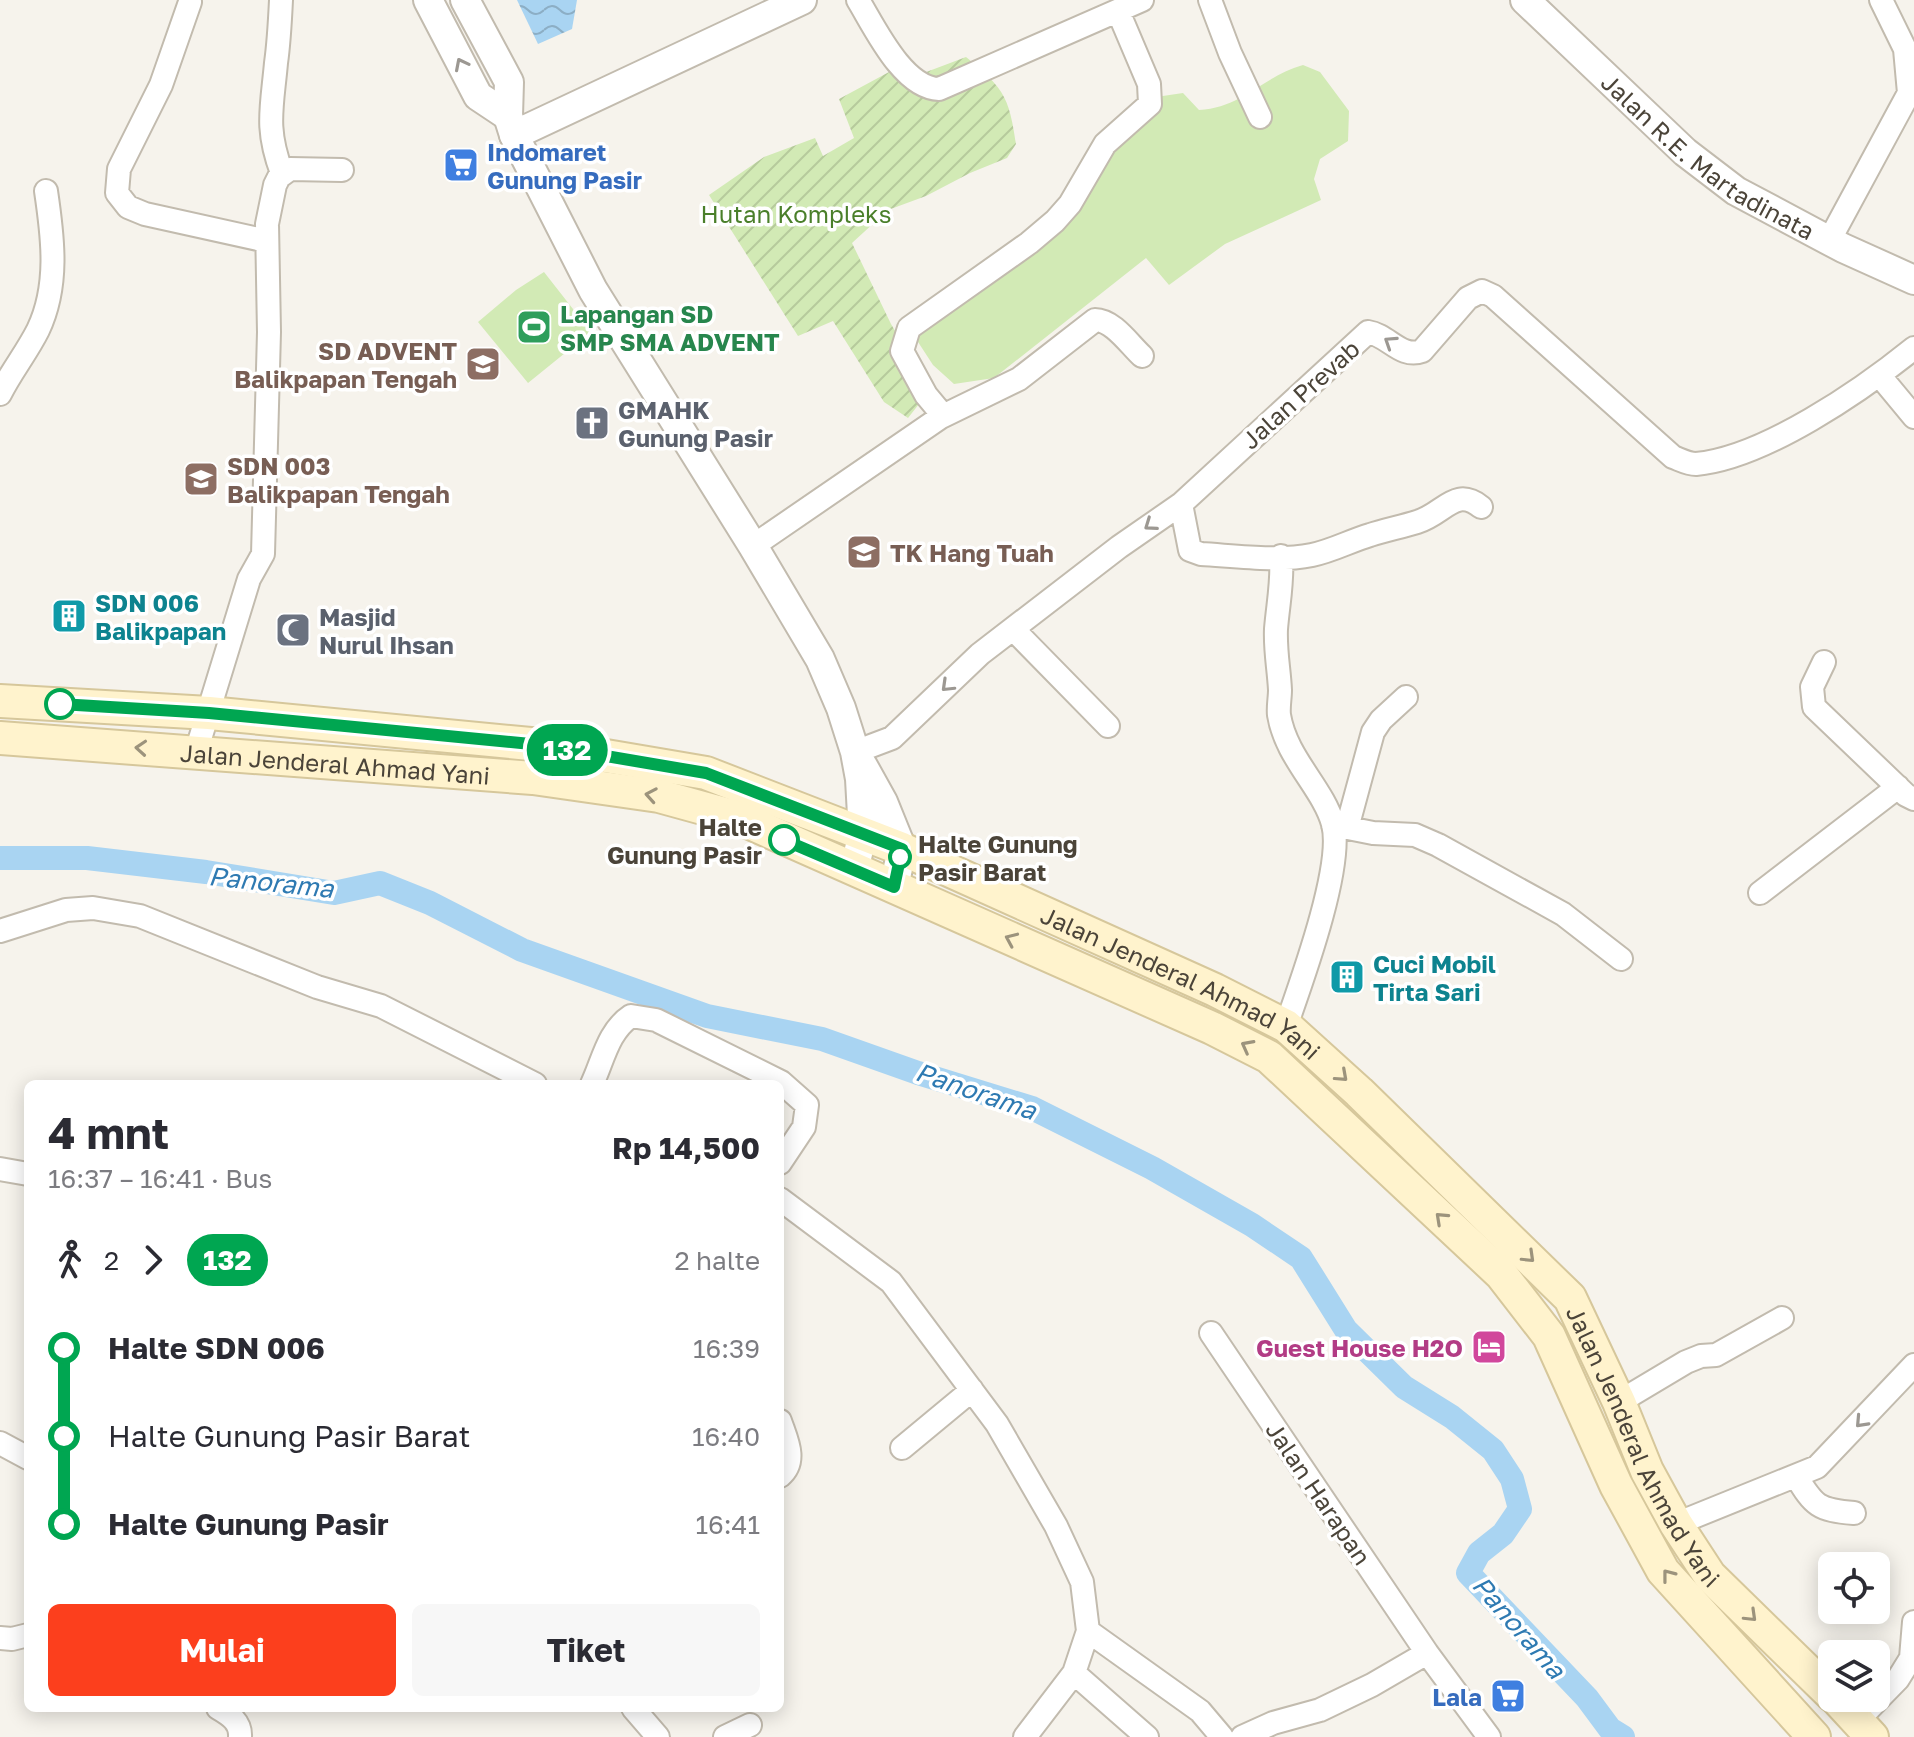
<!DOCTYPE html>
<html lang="id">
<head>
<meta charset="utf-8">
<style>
	:root { --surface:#fff; --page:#f7f7f7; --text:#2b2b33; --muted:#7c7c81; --accent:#fc3f1d }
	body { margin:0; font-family:"Golos Text",sans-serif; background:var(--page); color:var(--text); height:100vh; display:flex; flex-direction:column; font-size:30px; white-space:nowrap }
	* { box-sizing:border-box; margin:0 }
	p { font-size:26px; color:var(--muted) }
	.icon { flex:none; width:44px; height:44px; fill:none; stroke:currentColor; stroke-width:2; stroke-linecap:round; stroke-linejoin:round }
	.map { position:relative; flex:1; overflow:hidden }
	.side { position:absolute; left:24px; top:1080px; width:760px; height:632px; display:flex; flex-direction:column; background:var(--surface); border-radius:12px; box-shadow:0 4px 20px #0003 }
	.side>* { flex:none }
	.badge { padding:0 16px; border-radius:26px; font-size:28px; line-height:52px }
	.fabs { position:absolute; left:1818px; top:1552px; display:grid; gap:16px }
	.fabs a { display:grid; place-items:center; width:72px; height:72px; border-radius:12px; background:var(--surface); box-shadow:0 4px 20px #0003; font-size:40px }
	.map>.badge { position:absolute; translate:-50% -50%; box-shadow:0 0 0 4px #fff }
	.legs { display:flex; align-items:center; gap:12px; height:88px; padding:0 24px; font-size:26px }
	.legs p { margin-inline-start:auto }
	.head { display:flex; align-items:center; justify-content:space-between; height:136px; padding:0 24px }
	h1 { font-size:44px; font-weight:700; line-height:60px }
	.button { display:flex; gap:16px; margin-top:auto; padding:16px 24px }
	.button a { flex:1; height:92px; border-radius:12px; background:var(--accent); color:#fff; font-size:32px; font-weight:700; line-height:92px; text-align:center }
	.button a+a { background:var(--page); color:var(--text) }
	ul { padding:0 24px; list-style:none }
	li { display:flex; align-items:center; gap:28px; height:88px; font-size:30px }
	li i { display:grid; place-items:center; width:12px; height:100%; margin:0 10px; background:currentColor }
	li i::after { content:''; width:20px; height:20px; margin:-10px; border:6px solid; border-radius:50%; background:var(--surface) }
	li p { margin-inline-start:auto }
	li:first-child i { background:linear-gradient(#0000 50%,currentColor 0) }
	li:last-child i { background:linear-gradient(currentColor 50%,#0000 0) }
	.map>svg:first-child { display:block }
</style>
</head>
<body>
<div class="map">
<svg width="1914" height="1737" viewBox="0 0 1914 1737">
	<defs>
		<pattern id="garden-furrows" width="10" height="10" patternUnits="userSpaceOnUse" patternTransform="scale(2)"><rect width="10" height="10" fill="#d2eab5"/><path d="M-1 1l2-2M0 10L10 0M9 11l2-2" fill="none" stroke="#b6ca9c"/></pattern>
		<pattern id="water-waves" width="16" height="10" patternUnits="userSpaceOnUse" patternTransform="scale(2)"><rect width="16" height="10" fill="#a9d4f2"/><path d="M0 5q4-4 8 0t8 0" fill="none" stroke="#8caec5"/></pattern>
	</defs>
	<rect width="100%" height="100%" fill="#f6f3ec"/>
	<path fill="#d2eab5" d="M1303,65L1320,72L1349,111L1348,141L1320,159L1314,179L1321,200L1225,244L1169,285L1146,258L994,378L954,384L933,365L907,325L1039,222L1156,97L1183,93L1199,110C1244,107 1263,76 1303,65Z
		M544,272L591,332L528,383L478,322L516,290Z"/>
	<path fill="url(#garden-furrows)" d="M966,57C1003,88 1009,95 1016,144L1007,158L970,173L926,196L888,210L852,243L891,324L930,390L908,418L884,402L833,321L798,336L709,195L764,157L815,138L823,156L854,138L839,99L902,65L921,74Z"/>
	<path fill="url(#water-waves)" d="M517,0H577L572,29L538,44Z"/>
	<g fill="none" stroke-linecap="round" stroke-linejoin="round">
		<path stroke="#a9d4f2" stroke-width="24" d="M0,858H87L206,872L334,893L380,883L430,903L522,950L707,1016L822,1039L918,1073L1032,1108L1152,1168L1252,1225L1301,1258L1346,1330L1404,1387L1452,1417L1493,1450L1512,1479L1520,1509L1503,1534L1479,1553L1468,1573L1587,1698L1610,1729L1623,1737"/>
		<defs>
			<path id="minor" d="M281,0C280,21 279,42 276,63C272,108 265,128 282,173
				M858,0C875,28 903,88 939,89L1142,0
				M1210,0L1230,53L1260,117
				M190,2L161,85L119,169L117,193L128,207L145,214L267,241
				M1829,241L1909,93L1905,49L1881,0
				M1880,376L1914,417
				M0,394C11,372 27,352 38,330C59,286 53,238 46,191
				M941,417V413L926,395L902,351L909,328L1029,243L1055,221L1070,204L1105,144L1150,104L1149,84L1118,11
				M1181,504L1190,550L1201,554C1235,556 1279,562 1312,555C1332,551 1350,541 1370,535C1385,530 1401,527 1417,522C1444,514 1455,486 1481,507
				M753,546L941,417L1019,379L1095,320C1113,320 1129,344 1142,356
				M1281,556C1283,581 1278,604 1276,629C1275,651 1279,669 1280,690C1280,698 1278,707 1279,715C1286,758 1323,788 1333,824C1344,866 1301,983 1286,1026
				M1013,629L1108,726
				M1824,662L1812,687L1814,707L1906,795L1914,799
				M196,752L249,579L263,554L269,332L267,224L275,185L279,177L290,169L342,170
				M855,752L892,738L980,654L1119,547L1181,504L1368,332C1388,335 1401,359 1422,351L1468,298L1482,291L1493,296L1673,457C1681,460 1688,464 1696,464C1764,458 1862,390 1914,348
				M1333,825L1373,833L1415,835L1438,845L1563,914L1621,959
				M1347,828L1373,732L1381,720L1406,697
				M1760,893L1898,787
				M0,931L66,910L93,908L140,916L317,987L381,1006L535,1084
				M592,1084C603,1061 608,1031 631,1016L656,1020L781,1082L807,1105L804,1127L780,1163
				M0,1169L28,1174
				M780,1199L891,1282L997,1424L1056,1526L1082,1582L1088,1631L1074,1673L1147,1737
				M1211,1333L1427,1653L1489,1737
				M1619,1402L1686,1362L1701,1356L1716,1355L1782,1318
				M780,1421C786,1439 798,1461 780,1476
				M0,1443L28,1458
				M902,1448L972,1390
				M1796,1476C1814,1506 1818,1510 1854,1513
				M1676,1524L1817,1467L1914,1365
				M1088,1631L1200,1711L1222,1737
				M0,1638L12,1639L28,1635
				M218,1708C230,1715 241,1722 240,1737
				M633,1708L658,1737
				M1858,1720L1898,1679L1911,1658L1914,1622
				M725,1737L750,1725
				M1025,1737L1074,1673
				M1242,1737L1273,1723L1320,1710L1372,1685L1427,1653"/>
			<g id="tertiary">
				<path d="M428,0L478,96L508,116"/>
				<path d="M465,0L509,82L508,116L514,135L593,290L753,546L820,659L841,708L855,752L860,779L863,833L854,870"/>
				<path id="s1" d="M1525,0L1685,152L1736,191L1843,248L1914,280"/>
				<path d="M514,135L802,0"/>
				<path d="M863,766L883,802L902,849L894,887"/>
			</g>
			<g id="secondary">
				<path id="s2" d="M0,701L209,713L541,745L706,773L902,849L1215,990L1286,1026L1359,1092L1570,1298L1619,1402L1647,1471L1676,1524L1710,1576L1832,1695"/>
				<path id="s3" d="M0,738L533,778L659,796L739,818L1212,1028L1269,1057L1501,1274L1549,1336L1616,1485L1663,1571L1814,1737"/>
				<path d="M1836,1698L1872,1737"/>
			</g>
		</defs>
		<use href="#minor" stroke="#c2bbae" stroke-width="26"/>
		<use href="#tertiary" stroke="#c2bbae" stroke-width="32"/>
		<use href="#secondary" stroke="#d6c79b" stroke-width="36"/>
		<use href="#minor" stroke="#fff" stroke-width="22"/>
		<use href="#tertiary" stroke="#fff" stroke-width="28"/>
		<use href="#secondary" stroke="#fff3cd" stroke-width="32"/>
	</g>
	<defs><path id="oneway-chevron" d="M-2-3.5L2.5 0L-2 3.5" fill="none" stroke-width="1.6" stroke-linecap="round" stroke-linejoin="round" transform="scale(2)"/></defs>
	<g stroke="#9c9892">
		<use href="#oneway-chevron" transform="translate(461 64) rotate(-117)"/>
		<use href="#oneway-chevron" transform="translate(1390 342) rotate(-147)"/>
		<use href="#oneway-chevron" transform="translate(1150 525) rotate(145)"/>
		<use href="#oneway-chevron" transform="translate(947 686) rotate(136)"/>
		<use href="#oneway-chevron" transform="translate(1861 1422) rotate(133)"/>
	</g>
	<g stroke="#9c937c">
		<use href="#oneway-chevron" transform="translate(141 748) rotate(-176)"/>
		<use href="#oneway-chevron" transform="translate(651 795) rotate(-170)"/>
		<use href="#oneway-chevron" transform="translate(1011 939) rotate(-156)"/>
		<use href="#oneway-chevron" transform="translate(1247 1046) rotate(-152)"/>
		<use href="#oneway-chevron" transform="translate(1342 1076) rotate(42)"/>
		<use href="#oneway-chevron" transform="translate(1441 1218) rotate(-137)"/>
		<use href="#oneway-chevron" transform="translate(1529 1257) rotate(44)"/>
		<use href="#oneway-chevron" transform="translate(1668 1575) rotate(-128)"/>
		<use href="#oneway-chevron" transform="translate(1751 1616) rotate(44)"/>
	</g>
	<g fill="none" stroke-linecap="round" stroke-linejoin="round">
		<defs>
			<path id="line-1" d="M60,704L209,713L541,745L706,773L902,849L894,887L784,840"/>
		</defs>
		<use href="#line-1" stroke="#fff" stroke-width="18"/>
		<use href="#line-1" stroke="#00a651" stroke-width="12"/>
	</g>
	<defs>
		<symbol id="supermarket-square" viewBox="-11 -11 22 22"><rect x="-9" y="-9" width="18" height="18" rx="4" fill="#3f7fe0" stroke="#fff"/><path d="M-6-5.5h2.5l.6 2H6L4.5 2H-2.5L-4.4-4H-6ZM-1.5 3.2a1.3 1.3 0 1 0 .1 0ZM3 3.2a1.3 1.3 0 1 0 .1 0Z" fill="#fff"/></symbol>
		<symbol id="stadium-square" viewBox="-11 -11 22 22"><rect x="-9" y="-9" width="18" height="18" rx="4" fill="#2e9e5b" stroke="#fff"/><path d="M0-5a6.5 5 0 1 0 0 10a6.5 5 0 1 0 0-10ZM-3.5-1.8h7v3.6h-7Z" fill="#fff"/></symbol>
		<symbol id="school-square" viewBox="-11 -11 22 22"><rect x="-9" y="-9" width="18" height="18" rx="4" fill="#8d6e63" stroke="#fff"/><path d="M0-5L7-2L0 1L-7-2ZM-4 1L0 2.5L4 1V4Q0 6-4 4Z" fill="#fff"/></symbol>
		<symbol id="church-square" viewBox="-11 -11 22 22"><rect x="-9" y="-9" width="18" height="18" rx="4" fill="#6b7280" stroke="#fff"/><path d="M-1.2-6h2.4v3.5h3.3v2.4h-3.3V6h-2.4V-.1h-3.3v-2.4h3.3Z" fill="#fff"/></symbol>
		<symbol id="building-square" viewBox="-11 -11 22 22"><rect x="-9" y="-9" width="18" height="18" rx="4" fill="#0f9aa8" stroke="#fff"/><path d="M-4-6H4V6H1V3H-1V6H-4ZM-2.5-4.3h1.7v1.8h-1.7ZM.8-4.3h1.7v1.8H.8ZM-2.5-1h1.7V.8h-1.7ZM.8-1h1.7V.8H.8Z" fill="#fff"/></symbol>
		<symbol id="mosque-square" viewBox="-11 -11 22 22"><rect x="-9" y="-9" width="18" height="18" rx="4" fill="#6b7280" stroke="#fff"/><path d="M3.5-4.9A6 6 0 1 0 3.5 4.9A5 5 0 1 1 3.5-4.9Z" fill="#fff"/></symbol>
		<symbol id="hotel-square" viewBox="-11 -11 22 22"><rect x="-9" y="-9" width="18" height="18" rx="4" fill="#d1479c" stroke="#fff"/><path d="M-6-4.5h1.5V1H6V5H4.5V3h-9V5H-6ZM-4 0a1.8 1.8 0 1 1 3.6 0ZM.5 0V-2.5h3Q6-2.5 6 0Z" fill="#fff"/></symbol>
	</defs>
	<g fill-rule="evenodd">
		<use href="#supermarket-square" x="441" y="145" width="40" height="40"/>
		<use href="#stadium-square" x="514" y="307" width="40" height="40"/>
		<use href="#school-square" x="463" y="344" width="40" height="40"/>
		<use href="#church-square" x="572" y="403" width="40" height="40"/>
		<use href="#school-square" x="181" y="459" width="40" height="40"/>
		<use href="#school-square" x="844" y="532" width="40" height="40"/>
		<use href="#building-square" x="49" y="596" width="40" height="40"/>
		<use href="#mosque-square" x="273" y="610" width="40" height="40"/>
		<use href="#building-square" x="1327" y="957" width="40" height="40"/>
		<use href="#hotel-square" x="1469" y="1327" width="40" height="40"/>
		<use href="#supermarket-square" x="1488" y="1676" width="40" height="40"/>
	</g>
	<g fill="#fff" stroke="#00a651" stroke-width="4">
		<circle cx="60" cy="704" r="14"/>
		<circle cx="784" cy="840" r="14"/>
		<circle cx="900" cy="857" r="10"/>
	</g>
	<g text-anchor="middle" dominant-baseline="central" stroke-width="7" stroke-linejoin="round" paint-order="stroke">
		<g font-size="24" font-weight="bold" fill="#366cbe" stroke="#fff" text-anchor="start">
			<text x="487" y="151">Indomaret<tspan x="487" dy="28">Gunung Pasir</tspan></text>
			<text x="1482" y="1696" text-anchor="end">Lala</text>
		</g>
		<g font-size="24" fill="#4b4439" stroke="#fff">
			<text stroke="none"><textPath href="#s1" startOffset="242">Jalan R.E. Martadinata</textPath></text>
			<text transform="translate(1300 394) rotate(-42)">Jalan Prevab</text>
			<text stroke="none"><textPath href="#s3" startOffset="336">Jalan Jenderal Ahmad Yani</textPath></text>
			<text stroke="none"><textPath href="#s2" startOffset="1230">Jalan Jenderal Ahmad Yani</textPath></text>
			<text stroke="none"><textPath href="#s2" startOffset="1902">Jalan Jenderal Ahmad Yani</textPath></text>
			<text transform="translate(1319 1493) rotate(56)">Jalan Harapan</text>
		</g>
		<g font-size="24" fill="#4a7f2a" stroke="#fff">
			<text x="796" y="213">Hutan Kompleks</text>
		</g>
		<g font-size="24" font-weight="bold" fill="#27864d" stroke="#fff" text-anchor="start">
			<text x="560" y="313">Lapangan SD<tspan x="560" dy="28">SMP SMA ADVENT</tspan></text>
		</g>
		<g font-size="24" font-weight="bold" fill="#785e54" stroke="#fff" text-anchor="start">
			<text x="457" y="350" text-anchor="end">SD ADVENT<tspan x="457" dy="28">Balikpapan Tengah</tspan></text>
			<text x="227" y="465">SDN 003<tspan x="227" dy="28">Balikpapan Tengah</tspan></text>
			<text x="890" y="552">TK Hang Tuah</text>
		</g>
		<g font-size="24" font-weight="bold" fill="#5b616d" stroke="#fff" text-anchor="start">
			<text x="618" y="409">GMAHK<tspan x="618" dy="28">Gunung Pasir</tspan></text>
			<text x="319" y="616">Masjid<tspan x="319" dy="28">Nurul Ihsan</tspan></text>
		</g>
		<g font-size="24" font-weight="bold" fill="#0d838f" stroke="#fff" text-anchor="start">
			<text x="95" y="602">SDN 006<tspan x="95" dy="28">Balikpapan</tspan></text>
			<text x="1373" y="963">Cuci Mobil<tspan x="1373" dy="28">Tirta Sari</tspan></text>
		</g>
		<g font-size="24" font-weight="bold" fill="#4b4439" stroke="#fff" text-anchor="end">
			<text x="762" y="826">Halte<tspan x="762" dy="28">Gunung Pasir</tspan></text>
			<text x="918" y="843" text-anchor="start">Halte Gunung<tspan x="918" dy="28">Pasir Barat</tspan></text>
		</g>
		<g font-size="24" font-weight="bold" fill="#b23c85" stroke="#fff" text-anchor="end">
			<text x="1463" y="1347">Guest House H2O</text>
		</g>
		<g font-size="26" font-style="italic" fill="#2e7ab2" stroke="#fff">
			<text transform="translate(271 882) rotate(6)">Panorama</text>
			<text transform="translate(976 1091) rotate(19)">Panorama</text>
			<text transform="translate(1519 1627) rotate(49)">Panorama</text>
		</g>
	</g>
</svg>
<div class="fabs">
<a><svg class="icon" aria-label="locate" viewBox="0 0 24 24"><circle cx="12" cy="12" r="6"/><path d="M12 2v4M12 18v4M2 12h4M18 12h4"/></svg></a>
<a><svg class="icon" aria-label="layers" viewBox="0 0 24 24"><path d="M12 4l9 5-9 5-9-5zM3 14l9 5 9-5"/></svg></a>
</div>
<b class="badge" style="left:567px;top:750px;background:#00a651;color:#fff">132</b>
<section class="side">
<div class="head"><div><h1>4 mnt</h1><p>16:37 – 16:41 · Bus</p></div><b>Rp 14,500</b></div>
<div class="legs"><svg class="icon" aria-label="walk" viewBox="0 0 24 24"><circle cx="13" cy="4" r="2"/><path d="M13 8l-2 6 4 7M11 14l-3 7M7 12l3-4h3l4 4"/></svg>2<svg class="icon" aria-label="forward" viewBox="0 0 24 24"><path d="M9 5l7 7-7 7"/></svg><b class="badge" style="background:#00a651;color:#fff">132</b><p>2 halte</p></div>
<ul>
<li><i style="color:#00a651"></i><b>Halte SDN 006</b><p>16:39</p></li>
<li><i style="color:#00a651"></i><span>Halte Gunung Pasir Barat</span><p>16:40</p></li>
<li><i style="color:#00a651"></i><b>Halte Gunung Pasir</b><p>16:41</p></li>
</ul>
<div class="button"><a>Mulai</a><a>Tiket</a></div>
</section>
</div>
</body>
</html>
